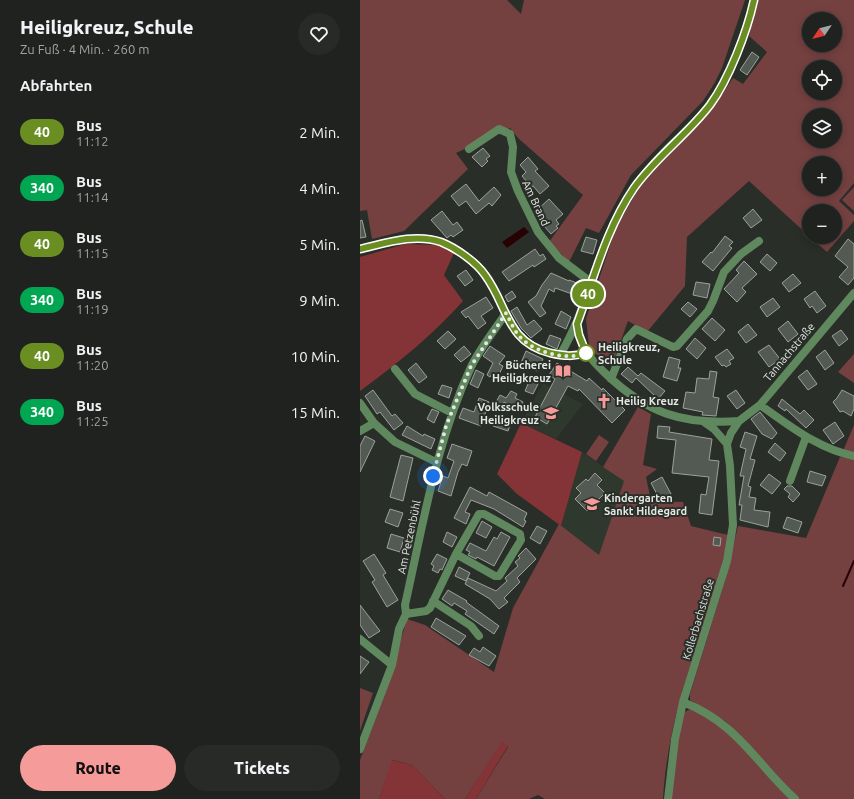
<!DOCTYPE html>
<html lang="de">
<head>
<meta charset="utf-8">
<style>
	:root { --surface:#1f221e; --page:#272a27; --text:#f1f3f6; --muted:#a1a4a4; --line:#3c3f3c; --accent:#f59b99 }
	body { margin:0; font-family:Ubuntu,sans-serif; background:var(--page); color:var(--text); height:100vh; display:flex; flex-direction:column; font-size:15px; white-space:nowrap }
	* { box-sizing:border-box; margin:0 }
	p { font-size:13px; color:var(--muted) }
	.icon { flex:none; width:22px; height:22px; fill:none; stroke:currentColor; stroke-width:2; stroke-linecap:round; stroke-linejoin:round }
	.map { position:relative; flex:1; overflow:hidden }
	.sheet { display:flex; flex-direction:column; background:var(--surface); width:360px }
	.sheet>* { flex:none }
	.badge { padding:0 8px; border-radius:13px; font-size:14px; line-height:26px }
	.needle { width:26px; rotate:235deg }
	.controls { position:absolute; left:442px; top:12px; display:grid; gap:8px }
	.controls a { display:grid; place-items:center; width:40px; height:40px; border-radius:50%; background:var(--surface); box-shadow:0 2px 10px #0003,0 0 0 1px var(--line); font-size:20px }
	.you { position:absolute; width:20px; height:20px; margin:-10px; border:3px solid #fff; border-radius:50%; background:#1a73e8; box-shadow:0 0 0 6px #1a73e833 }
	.map>.badge { position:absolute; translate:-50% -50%; box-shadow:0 0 0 2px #fff }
	h2 { padding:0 20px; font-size:15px; line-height:36px }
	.round { display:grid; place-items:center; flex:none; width:42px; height:42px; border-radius:21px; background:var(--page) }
	.head { display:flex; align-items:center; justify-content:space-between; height:68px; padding:0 20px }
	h1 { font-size:19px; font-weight:800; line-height:30px }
	.button { display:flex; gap:8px; margin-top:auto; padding:8px 20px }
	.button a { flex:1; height:46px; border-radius:24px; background:var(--accent); color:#111; font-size:16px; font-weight:800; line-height:46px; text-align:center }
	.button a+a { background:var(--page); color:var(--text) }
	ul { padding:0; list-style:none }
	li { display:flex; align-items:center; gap:12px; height:56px; padding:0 20px }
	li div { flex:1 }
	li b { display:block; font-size:15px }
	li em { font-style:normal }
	li .badge { min-width:44px; font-weight:700; text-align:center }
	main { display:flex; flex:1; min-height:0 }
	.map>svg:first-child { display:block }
</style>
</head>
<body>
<main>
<section class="sheet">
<div class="head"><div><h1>Heiligkreuz, Schule</h1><p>Zu Fuß · 4 Min. · 260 m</p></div><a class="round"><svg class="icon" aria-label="heart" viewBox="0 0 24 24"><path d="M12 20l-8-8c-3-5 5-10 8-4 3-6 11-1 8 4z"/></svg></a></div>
<h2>Abfahrten</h2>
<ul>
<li><span class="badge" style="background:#6b8e23;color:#fff">40</span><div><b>Bus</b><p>11:12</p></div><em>2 Min.</em></li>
<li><span class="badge" style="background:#00a651;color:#fff">340</span><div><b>Bus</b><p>11:14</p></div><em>4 Min.</em></li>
<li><span class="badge" style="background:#6b8e23;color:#fff">40</span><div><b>Bus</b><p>11:15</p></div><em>5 Min.</em></li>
<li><span class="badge" style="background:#00a651;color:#fff">340</span><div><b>Bus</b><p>11:19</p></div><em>9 Min.</em></li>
<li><span class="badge" style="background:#6b8e23;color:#fff">40</span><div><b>Bus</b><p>11:20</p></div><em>10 Min.</em></li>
<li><span class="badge" style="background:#00a651;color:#fff">340</span><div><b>Bus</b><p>11:25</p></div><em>15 Min.</em></li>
</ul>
<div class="button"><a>Route</a><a>Tickets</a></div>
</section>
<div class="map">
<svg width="494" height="799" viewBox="0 0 494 799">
	<rect width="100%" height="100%" fill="#292e28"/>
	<path fill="#2e382d" d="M183,383L223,404L196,439L161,423Z
		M222,452L264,481L239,556L201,526Z"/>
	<path fill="#754040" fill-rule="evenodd" d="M0,0H147L161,14L164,0H385L362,68L354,84L343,101L271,175L239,233L226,228L209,262L189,242L223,195L159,139L150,128L96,153L108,169L44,231L12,239L7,210L0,211Z
		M398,0H494V183L479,201L494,215V221L467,252L450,237H475V211H449V236L389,181L327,237L325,286L287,332L268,321L252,365L236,354L229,346L226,319L256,227L278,190L291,174L353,108L373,78L383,84L407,52L389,36ZM449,19H475V45H449ZM449,67H475V93H449ZM449,115H475V141H449ZM449,163H475V189H449Z
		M494,187V211L482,200Z
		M494,354V383L478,372Z
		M278,407L291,414L283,465L297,469L286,477L291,501L323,502L331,526L368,535C360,592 335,645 320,700C311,732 305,766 303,799H185L178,795L169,799H116L148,747L142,743L105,799H85L52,765L33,760L19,799H0V760L24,697L47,619L65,625L134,672L153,608L199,524L239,555L264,481L243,467Z
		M494,425V454L483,451Z
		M239,435L249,442L236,461L226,454Z
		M480,457L494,459V799H439L380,735L365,721L330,700V694L364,584L378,526L446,538Z
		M0,688L13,693L0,731Z
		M330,709C368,723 402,769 430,799H311L318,739L323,713Z"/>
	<path fill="#843336" d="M45,244L79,245L94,253L84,275L103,301C73,335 37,364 0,391V257Z
		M161,423L222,452L201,526L157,494L137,474Z
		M142,742L148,746L116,799H105Z
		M32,760L52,765L85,799H19Z"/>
	<path fill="#280104" d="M164,227L169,232L147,248L142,242Z"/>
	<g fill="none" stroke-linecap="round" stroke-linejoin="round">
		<path stroke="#280104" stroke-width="2" d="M483,586L494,561"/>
	</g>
	<path fill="#535a53" stroke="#9ba29a" d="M392,52L399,57L387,75L380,70Z
		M123,148L130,156L126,159L128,161L122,167L112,157Z
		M168,157L178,169L175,171L189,186L180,194L173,186L169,189L164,184L167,182L162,176L166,172L160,165Z
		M106,184L119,201L134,187L141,195L132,206L129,203L116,214L106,201L99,206L91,196Z
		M189,199L203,214L196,220L199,224L196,226L198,228L191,234L184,226L187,223L176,211Z
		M393,209L402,220L391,228L383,218Z
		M82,211L93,225L97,222L103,230L93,237L91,235L87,238L71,220Z
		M2,220L6,237L0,238V221Z
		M365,236L373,242L369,246L372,248L353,271L342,262L351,252L352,253Z
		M226,237L237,240L233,254L221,251Z
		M488,239L494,244V278L488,285L479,277L488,267L475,256Z
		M175,249L180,256L183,254L186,259L174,267L173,265L149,281L142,272Z
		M407,254L417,263L410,271L400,262Z
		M384,261L397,274L382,288L386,292L377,302L364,289L379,273L376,270Z
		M106,270L113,280L105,286L97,276Z
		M191,273L209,281V280L222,285L218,296L195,288L194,292L189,289L181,306L186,313L180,317L168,302L176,296L182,285Z
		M433,274L441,283L429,292L422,283Z
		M336,282L350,284L347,298L333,295Z
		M152,291L156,297L148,302L145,296Z
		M455,291L466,306L457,313L452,306L450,308L444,299Z
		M126,297L133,308L121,316L126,323L118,329L108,316L106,318L101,312Z
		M413,298L420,307L407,317L400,307Z
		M328,302L337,309L330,317L321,309Z
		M157,307L167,325L174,320L182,329L171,338L161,328L151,311Z
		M201,311L211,317L206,329L195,324Z
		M352,318L365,330L355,341L342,329Z
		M428,321L438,334L428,342L418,329Z
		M388,324L397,335L386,343L378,332Z
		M481,330L488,339L479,346L472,336Z
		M88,331L96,339L85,349L77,341Z
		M190,335L201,339L197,349L186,344Z
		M335,338L346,348L337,359L326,349Z
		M409,345L420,359L409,367L398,352Z
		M104,346L111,354L101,362L94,355Z
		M130,346L145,356L139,364L143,366L138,377L132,374L130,377L127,375L133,363L123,356Z
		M367,349L374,358L369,361L371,364L366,367L364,365L362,366L355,357Z
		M465,350L474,363L465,370L456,357Z
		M166,351L183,359L177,371L161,363Z
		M309,357L320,360L318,368H321L317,381L303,377Z
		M56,363L67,377L59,383L48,370Z
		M197,363L227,381L229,378L242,390L243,388L265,410L252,423L219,389L218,391L208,386L187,424L175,417L195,379L189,375Z
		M268,367L278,376L281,373L305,391L298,399L276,378L272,383L261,374Z
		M116,370L124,374L118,388L110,384Z
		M447,370L457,384L448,390L438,377Z
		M350,371L357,372L353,397L359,398L356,416L342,415L343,412L323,408L326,392L335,393L337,378L349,379Z
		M171,377L180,380L173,394L165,391Z
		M82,385L92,388L89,398L78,394Z
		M13,390L32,416L35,414L43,423L34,430L20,412L17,414L5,396Z
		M376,390L385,403L377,409L367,396Z
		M482,390L494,396V409L491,416L483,411L480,412L473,402L477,398Z
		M151,391L157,394L155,398L163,402L159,411L144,402L143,406L136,402L140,395L146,398Z
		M119,398L129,402L121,426L99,418L103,408L114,412Z
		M422,399L440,414L444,410L454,420L446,428L426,409L425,411L418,406Z
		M72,409L79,412L74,423L67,419Z
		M400,412L417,433L412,439L402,434L391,419Z
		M137,415L148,419L147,424L150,425L148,431L133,426Z
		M475,422L484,436L473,444L463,430Z
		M47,426L63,436L64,434L75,439L71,449L42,435Z
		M298,426L310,427L309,432L352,439L349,460L359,461L352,515L339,513L341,494L346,495L349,477L312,473L316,440L297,438Z
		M385,432L397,436L390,459L395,460L388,486L391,487L389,497L396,498L394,510L410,512L408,527L380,520L382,505H379L384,476H380L386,449L380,447Z
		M5,436L15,441L0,472V446Z
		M415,443L426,453L420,461L408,452Z
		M92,444L112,451L107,466L102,464L98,472L91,496L78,491L83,476L88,478L94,461L87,458Z
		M41,455L53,458L43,501L30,497Z
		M450,471L466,476L462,486L447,482Z
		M235,473L242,480L237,485L245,493L227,511L215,499L221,493L216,488L226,479L228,481Z
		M409,474L421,483L412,494L400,485Z
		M302,477L311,494L300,500L291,483Z
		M427,486H432L440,494L433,502L428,497L430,494L424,489Z
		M110,487L127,496L129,492L167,513L164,520L166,521L163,527L134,509L111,500L105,512L110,514L106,524L94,518Z
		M30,509L43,513L38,527L25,522Z
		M427,517L442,522L438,533L423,528Z
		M122,521L132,527L126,538L116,533Z
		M177,526L187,531L180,544L170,538Z
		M87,532L97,537L92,547L83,542Z
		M141,532L150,537L134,566L117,557L116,559L108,555L110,552L106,550L110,543L126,551L134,537L137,539Z
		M31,534L44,538L40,552L27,548Z
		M354,537L361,538L360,546L353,545Z
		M166,548L176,559L157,578L160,582L144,598L148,602L139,609L130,599L105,584L108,578L136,591L147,581L145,578L158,566L155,562L160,558L158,556Z
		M14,554L26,573L23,575L38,600L27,607L12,582L15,580L3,561Z
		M77,554L87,559L82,570L80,569L78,573L72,570L74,566L71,564Z
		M99,567L110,573L106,581L95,576Z
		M88,590L107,601L106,602L139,626L134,634L105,614L107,611L94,603L92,606L82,599Z
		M0,605L20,631L9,638L0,625Z
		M76,618L106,636L99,645L71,627Z
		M123,647L136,656L129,666L109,655L114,648L120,652Z
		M0,656L9,662L0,674Z"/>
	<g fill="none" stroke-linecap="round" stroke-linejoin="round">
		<path stroke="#60885e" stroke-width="8" d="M109,149L139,129L150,134L153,147L151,172L158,191L178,232L199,258L232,283
			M0,249C26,243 55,233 81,242C96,248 116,262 125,275C149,306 146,342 191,353C204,356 213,357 226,353
			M217,325C220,347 230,359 246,374C287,413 322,425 379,421
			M200,355C228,308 236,254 262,207C274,186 290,166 307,149C321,135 337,122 349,106C369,81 387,31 394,0
			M35,369L55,394L92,413
			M251,379L267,339L276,329L313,347L317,346L348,311L353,301L364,272L381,254L399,241
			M0,403L14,423
			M400,405C429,425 458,449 494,456
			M0,431L14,423L35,442L76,462
			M367,444L371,433L379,421L400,405L494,293
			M430,481L446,437
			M73,601L111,626L119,636
			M46,614L66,611L70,608L96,554L119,514H124L160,534L161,540L139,576H135L96,554
			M0,639L32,665
			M323,702C377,723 395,762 435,799
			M0,749L32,665L39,629L46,614L45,605C63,525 76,442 111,367C120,348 134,331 146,313
			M308,799L315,739L323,702L367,561L373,525L370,466L367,444L354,429L344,422"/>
	</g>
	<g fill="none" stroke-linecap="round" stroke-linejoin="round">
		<defs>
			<path id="line" d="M0,249C26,243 55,233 81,242C96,248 116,262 125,275C148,306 146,342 190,353C204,356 213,357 226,353L219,335L217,324C234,278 246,229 274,188C296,157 327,135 350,105C369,79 387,32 394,0"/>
		</defs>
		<use href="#line" stroke="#fff" stroke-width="9"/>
		<use href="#line" stroke="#6b8e23" stroke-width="6"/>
		<path stroke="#e4e8e4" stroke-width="4" stroke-dasharray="0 7.2" d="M73,476L86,426L111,366L146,313C151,322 155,333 162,339C177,353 208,361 226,353"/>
	</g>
	<defs>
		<symbol id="library-bare" viewBox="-9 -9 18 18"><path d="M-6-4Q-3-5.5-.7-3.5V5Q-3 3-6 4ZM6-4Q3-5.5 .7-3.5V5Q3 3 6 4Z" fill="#f59b99" stroke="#292e28" stroke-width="2.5" paint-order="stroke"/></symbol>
		<symbol id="church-bare" viewBox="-9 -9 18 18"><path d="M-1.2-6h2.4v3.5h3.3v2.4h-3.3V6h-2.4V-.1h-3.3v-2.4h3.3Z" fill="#f59b99" stroke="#292e28" stroke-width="2.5" paint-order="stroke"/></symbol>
		<symbol id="school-bare" viewBox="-9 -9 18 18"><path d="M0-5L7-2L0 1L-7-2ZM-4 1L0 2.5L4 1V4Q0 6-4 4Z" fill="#f59b99" stroke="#292e28" stroke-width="2.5" paint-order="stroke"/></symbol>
	</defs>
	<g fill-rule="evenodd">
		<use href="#library-bare" x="192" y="360" width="22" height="22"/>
		<use href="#church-bare" x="233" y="390" width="22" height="22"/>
		<use href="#school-bare" x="180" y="402" width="22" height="22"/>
		<use href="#school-bare" x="221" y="493" width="22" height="22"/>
	</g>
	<circle fill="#fff" stroke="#6b8e23" stroke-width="2" cx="226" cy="353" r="8"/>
	<g text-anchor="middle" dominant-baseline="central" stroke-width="4" stroke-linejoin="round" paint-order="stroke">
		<g font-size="11" fill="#e4e8e4" stroke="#292e28">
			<text transform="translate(176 203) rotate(65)">Am Brand</text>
			<text transform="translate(429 352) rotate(-50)">Tannachstraße</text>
			<text transform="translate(49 537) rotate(-78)">Am Petzenbühl</text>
			<text transform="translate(338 619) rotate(-73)">Kollerbachstraße</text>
		</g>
		<g font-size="11" font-weight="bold" fill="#e4e8e4" stroke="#292e28" text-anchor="start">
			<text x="238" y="347">Heiligkreuz,<tspan x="238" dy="13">Schule</tspan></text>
		</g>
		<g font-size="11" font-weight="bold" fill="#e4e8e4" stroke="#292e28" text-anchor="end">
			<text x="191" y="365">Bücherei<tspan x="191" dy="13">Heiligkreuz</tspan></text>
			<text x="256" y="401" text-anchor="start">Heilig Kreuz</text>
			<text x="179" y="407">Volksschule<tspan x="179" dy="13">Heiligkreuz</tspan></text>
			<text x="244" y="498" text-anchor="start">Kindergarten<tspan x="244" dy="13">Sankt Hildegard</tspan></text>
		</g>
	</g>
</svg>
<div class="controls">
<a><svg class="needle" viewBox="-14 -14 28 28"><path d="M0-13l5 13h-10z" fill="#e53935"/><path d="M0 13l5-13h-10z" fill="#a1a4a4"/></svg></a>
<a><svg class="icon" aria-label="locate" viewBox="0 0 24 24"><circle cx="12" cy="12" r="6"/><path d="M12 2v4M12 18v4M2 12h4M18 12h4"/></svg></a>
<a><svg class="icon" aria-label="layers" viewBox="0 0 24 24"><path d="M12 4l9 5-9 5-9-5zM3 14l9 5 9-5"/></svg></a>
<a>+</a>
<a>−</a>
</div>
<div class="you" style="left:73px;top:476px"></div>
<b class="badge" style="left:228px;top:294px;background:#6b8e23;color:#fff">40</b>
</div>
</main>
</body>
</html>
